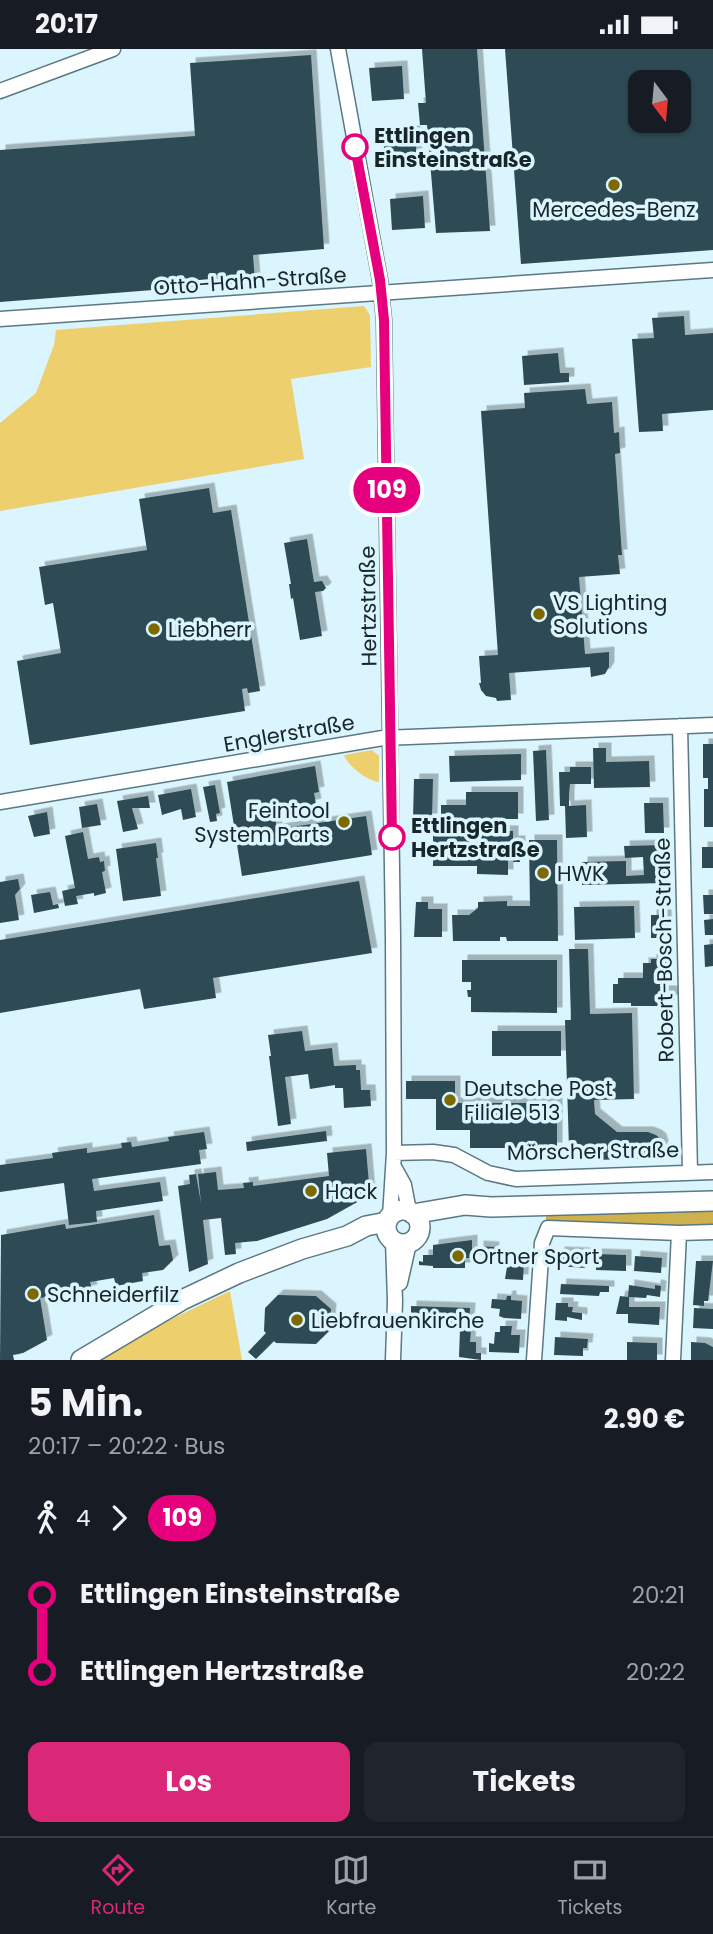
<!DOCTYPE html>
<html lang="de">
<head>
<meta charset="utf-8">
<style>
	:root { --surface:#171b24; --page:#20242c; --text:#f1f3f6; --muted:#9ea1a6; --line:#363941; --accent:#db2777 }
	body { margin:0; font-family:Poppins,sans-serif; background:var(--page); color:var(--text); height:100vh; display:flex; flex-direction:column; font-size:26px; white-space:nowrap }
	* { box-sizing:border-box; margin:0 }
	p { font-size:23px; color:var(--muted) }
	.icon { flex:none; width:38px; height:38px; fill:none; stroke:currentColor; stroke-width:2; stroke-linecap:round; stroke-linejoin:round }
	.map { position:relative; height:1311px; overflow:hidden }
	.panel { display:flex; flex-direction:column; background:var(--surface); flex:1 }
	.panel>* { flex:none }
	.badge { padding:0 14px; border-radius:23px; font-size:24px; line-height:46px }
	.needle { width:46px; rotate:164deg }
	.fabs { position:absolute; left:628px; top:21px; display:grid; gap:14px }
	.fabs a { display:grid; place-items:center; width:63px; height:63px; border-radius:14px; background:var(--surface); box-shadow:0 2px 5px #0004; font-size:35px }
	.map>.badge { position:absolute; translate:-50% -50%; box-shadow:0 0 0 4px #fff }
	.legs { display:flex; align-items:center; gap:10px; height:77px; padding:0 28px; font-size:23px }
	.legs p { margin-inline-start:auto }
	.summary { display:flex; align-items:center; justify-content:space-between; height:119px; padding:0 28px }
	h1 { font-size:38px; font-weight:700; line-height:52px }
	.button { display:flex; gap:14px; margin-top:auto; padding:14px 28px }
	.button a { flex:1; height:80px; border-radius:14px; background:var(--accent); color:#fff; font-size:28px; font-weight:700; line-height:80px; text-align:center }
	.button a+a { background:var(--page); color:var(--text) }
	ul { padding:0 28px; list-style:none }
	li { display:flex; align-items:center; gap:24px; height:77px; font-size:26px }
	li i { display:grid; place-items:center; width:10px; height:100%; margin:0 9px; background:currentColor }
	li i::after { content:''; width:18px; height:18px; margin:-9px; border:5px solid; border-radius:50%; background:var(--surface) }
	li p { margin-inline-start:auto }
	li:first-child i { background:linear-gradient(#0000 50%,currentColor 0) }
	li:last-child i { background:linear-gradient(currentColor 50%,#0000 0) }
	.status { display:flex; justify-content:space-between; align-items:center; height:49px; padding:0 35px; background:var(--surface); direction:ltr }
	.status svg { height:19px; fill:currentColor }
	.tab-bar { display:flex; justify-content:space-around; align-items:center; height:98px; border-top:2px solid var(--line); background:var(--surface); font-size:19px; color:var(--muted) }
	.tab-bar a { display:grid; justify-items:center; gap:4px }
	.tab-bar .active { color:var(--accent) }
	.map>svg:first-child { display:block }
</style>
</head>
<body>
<div class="status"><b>20:17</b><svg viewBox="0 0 49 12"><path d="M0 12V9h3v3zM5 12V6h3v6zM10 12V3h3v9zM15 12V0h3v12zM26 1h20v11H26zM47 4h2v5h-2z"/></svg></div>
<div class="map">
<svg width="713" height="1311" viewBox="0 0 713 1311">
	<defs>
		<filter id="shadow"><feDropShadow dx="5.5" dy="-5.5" stdDeviation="0" flood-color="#0004"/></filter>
	</defs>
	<rect width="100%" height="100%" fill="#daf5fd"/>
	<path fill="#edd06d" d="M364,257L370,266L371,318L291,330L304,410L0,462V374L36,344L54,296L56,281Z
		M372,701L379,707V733C367,732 348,717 344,706Z
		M230,1242L242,1311H101L161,1275Z"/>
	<path fill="#ceb14c" d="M713,1157V1177L673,1178L546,1173V1162Z"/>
	<path fill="#2d4b54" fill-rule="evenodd" filter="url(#shadow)" d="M422,0H477L490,182L436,184L427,76H420L418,54H426Z
		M505,0H713V201L521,215ZM640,33H679V72H640Z
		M311,6L324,200L253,206L255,233L0,253V101L195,87L190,14Z
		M402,17L404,50L372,52L369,19Z
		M415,82L417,114L385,116L383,84Z
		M423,147L425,179L392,181L390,150Z
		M684,267L685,286L713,284V361L662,365L663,382L639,383L632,290L654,289L652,269Z
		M558,304L560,324H569V333L524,336L522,307Z
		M585,340L587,355L612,353L614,384L619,383L620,404L615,405L622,506H618L620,525L579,528L585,605L609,603V618L605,625L591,628L590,618L509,624L511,651L497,652L496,649L486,647L481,641L479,634H481L479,607L498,606L481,362L525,359L524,344Z
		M209,439L213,464L231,461L260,642L248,644L247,639L242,640L245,662L30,696L17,612L61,604L53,554L45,556L39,518L147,501L139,450Z
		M307,490L314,533L322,532L326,539L323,542L315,543L322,587L300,591L293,549L291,550L289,535H291L284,494Z
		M703,695H713V778H704V740H708V729H703Z
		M593,699H606V713L649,712L650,738L594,739Z
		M546,701L549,771L536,772L533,702Z
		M521,705V731L450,733L449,707Z
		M315,717L319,743L314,744L316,755L274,763L277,780L366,767L372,806L242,827L227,733Z
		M570,718H591V735H570L569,746V757L586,756L587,788L566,789L565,757H560L559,723H570Z
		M414,730H433L432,770H413Z
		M215,736L220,764L216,765L217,772L210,773L203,738Z
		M191,740L196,768L183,771L181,760L162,766L158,746Z
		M466,743H518V770H441V756H466Z
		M148,747L150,759H132L138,780L123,783L117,752Z
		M644,754H663L664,784H645Z
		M97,755L101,776L82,779L79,758Z
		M47,763L50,785L34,788L28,767Z
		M442,775H463V781L513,782V792H520V813H513V804H508V826L477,825V817H433V781H442Z
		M83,783L88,810L99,808L100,813L104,812L105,822L102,823L106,844L94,847V844L76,847L78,855L65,857L62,842L75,839L65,787Z
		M529,791H557L558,892H507L506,888H500V892H453L452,866H469L478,859V853L507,852V857H530Z
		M156,794L158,809H156L161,847L123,852L116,800Z
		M664,796L665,834L582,836V813L626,812V827L644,826L643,808L625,809L624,797Z
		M702,798H713V819H702Z
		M18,830L20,840L15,846L19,871L0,874V833Z
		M359,832L372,904L213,929L216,949L144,960L140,940L0,964V891Z
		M50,843L53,856L58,855L59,859L34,864L31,846Z
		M703,846H713V865H704Z
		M416,853H428V860H442V888H414Z
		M634,857L635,889L575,891L574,858Z
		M651,866H666L667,889H651Z
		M713,870V886H705L704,871Z
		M713,895V917L705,918L704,896Z
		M569,900H588L590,965L632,964L634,1050L594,1051L595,1065L617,1083H648L656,1086L661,1090L663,1097L657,1109L595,1111V1098H591L588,1108L582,1111L576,1109L571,1099H569L565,971H571Z
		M651,910H667L668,935H661V942H675V951H661V957H631V954H613V935H618V929H643V914H651Z
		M462,911H557V964L471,963V948H468L467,941H471V933H462Z
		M302,982L305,1002L332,999L334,1017L356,1016V1021H360L361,1041H370L371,1057L344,1059L343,1039H335V1036L310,1040L308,1025L285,1028L291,1075L278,1077L269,1007H271L268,986Z
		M492,982H561V1007H492Z
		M406,1032H455V1054H557V1099H470V1081H436V1050H406Z
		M326,1082L327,1092L247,1102L246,1093Z
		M204,1083L207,1100L199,1101L201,1115L92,1130L94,1142L160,1133L163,1152L96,1162L97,1173L69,1176L64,1134L0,1143V1116L53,1109L52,1104L87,1099V1104L122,1099L121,1094L131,1093L132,1098L169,1092L168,1088Z
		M366,1100L370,1146L327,1170L257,1192L235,1194L236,1205L225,1206L221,1169L203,1171L208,1215L189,1223L178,1137L190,1135L189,1126L196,1125L201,1154L198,1125L216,1123L218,1141L244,1139L243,1134L253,1133V1137L329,1127L327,1104Z
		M154,1166L159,1197L170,1196L173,1211L163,1221L142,1224L143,1232L116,1237L114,1229L90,1233L92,1241L40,1249L47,1291L23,1304L13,1306L14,1311H0L1,1186L65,1175L66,1180Z
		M472,1191V1209H465V1219H433V1217L419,1216V1212L423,1213V1206H433V1196Z
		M478,1197L494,1198L493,1207L478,1205Z
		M559,1203L586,1204L585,1219L558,1217Z
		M596,1205L626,1206V1222L596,1221Z
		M635,1207L662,1209L661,1224L634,1222Z
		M508,1212L524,1213L523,1231L505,1230Z
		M696,1212H713L708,1252H704V1257L693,1256Z
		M561,1235L609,1237V1243H600L599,1247L560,1245Z
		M629,1236L655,1240V1236L661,1237L660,1248L647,1246L646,1249L629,1248V1258H660L659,1276L628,1274V1265H616L620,1247L628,1248Z
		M278,1246L316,1247L331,1260L329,1282L316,1295L276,1294L274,1292L256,1310L248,1303L266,1284L264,1282L265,1259Z
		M507,1247H511V1251L522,1252L521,1270L504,1269L499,1267L500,1260L491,1259L492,1250L506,1251Z
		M556,1254H568V1258H573L572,1263L582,1264V1271L567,1268V1272L555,1271Z
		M411,1257L470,1259L469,1276L411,1275Z
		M694,1259L713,1260V1280L693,1279Z
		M500,1277H512L511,1286H520L519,1304L489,1303V1294L494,1295L495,1283H500Z
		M460,1280L471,1281L470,1293H476V1304H481V1311L459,1308Z
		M555,1288L588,1290L587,1299H583V1307L554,1306Z
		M627,1293L657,1294V1311H627Z
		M691,1293L705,1294L713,1298V1311H691Z"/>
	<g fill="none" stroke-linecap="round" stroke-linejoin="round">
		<defs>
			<path id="minor" d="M338,0L380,231L384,271L393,888L394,1104L390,1168
				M0,42L113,0
				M0,270L713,221
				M680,677L690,1123
				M0,753L383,689L713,676
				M394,1104L433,1103L454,1106L488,1124L516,1130L713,1123
				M394,1118L404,1136L409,1162
				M393,1191L395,1252L393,1311
				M400,1234L409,1194
				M534,1311L542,1194L548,1179L679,1184L713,1183
				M673,1311L679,1184"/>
			<path id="major" d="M386 1178a17 17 0 1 1 34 0a17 17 0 1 1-34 0Z
				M413,1165L465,1156L491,1158L713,1152
				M81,1311L182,1251L239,1224L302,1200L347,1187L366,1177L387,1173"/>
		</defs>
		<use href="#minor" stroke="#5a7982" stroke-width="17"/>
		<use href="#major" stroke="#5a7982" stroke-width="22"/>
		<use href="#minor" stroke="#fff" stroke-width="14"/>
		<use href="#major" stroke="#fff" stroke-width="19"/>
	</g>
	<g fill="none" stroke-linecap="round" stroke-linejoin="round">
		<defs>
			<path id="line-1" d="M355,98L380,231L384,271L392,788"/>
		</defs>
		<use href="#line-1" stroke="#fff" stroke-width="16"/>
		<use href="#line-1" stroke="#e6007e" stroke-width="10"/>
	</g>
	<g fill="#fff" stroke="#e6007e" stroke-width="3.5">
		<circle cx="355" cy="98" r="12"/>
		<circle cx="392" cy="788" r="12"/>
	</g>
	<g fill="#7f6800" stroke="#daf5fd" stroke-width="2.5">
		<circle cx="614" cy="136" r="7"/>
		<circle cx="539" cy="565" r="7"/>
		<circle cx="154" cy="580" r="7"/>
		<circle cx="344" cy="773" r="7"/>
		<circle cx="543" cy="824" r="7"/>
		<circle cx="450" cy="1051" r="7"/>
		<circle cx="311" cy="1142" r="7"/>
		<circle cx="458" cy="1207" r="7"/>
		<circle cx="33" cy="1245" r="7"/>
		<circle cx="297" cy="1271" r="7"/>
	</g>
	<g text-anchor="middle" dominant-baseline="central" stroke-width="7" stroke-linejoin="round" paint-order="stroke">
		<g font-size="21" font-weight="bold" fill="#182529" stroke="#daf5fd" text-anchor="start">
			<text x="374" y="86">Ettlingen<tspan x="374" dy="24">Einsteinstraße</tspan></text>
			<text x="411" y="776">Ettlingen<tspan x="411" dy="24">Hertzstraße</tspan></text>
		</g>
		<g font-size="21" fill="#182529" stroke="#daf5fd" text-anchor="start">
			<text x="614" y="160" text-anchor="middle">Mercedes-Benz</text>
			<text x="553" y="553">VS Lighting<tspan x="553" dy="24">Solutions</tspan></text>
			<text x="168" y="580">Liebherr</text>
			<text x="330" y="761" text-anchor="end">Feintool<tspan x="330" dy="24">System Parts</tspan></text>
			<text x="557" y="824">HWK</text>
			<text x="464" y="1039">Deutsche Post<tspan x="464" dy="24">Filiale 513</tspan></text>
			<text x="325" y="1142">Hack</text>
			<text x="472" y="1207">Ortner Sport</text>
			<text x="47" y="1245">Schneiderfilz</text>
			<text x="311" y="1271">Liebfrauenkirche</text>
		</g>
		<g font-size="21" fill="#182529" stroke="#daf5fd">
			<text transform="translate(250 232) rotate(-4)">Otto-Hahn-Straße</text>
			<text transform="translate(368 557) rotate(-91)">Hertzstraße</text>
			<text transform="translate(289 684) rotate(-10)">Englerstraße</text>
			<text transform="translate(664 901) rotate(-91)">Robert-Bosch-Straße</text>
			<text transform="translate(593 1102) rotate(-1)">Mörscher Straße</text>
		</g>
	</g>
</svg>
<div class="fabs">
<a><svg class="needle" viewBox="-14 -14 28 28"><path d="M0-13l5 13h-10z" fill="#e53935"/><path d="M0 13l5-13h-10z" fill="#9ea1a6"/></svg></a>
</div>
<b class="badge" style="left:387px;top:441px;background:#e6007e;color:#fff">109</b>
</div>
<section class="panel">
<div class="summary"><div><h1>5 Min.</h1><p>20:17 – 20:22 · Bus</p></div><b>2.90 €</b></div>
<div class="legs"><svg class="icon" aria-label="walk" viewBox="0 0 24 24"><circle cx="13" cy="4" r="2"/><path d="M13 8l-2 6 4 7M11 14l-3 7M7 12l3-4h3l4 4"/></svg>4<svg class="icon" aria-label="forward" viewBox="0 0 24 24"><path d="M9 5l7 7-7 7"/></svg><b class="badge" style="background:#e6007e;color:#fff">109</b></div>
<ul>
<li><i style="color:#e6007e"></i><b>Ettlingen Einsteinstraße</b><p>20:21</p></li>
<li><i style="color:#e6007e"></i><b>Ettlingen Hertzstraße</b><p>20:22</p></li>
</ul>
<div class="button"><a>Los</a><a>Tickets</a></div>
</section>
<nav class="tab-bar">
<a class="active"><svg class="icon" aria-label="directions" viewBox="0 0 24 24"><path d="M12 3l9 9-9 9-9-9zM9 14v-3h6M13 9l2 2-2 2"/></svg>Route</a>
<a><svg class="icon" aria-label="map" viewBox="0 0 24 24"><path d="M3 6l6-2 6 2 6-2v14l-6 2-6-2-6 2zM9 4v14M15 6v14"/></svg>Karte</a>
<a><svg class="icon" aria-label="tickets" viewBox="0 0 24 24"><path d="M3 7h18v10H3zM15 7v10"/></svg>Tickets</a>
</nav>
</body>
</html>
